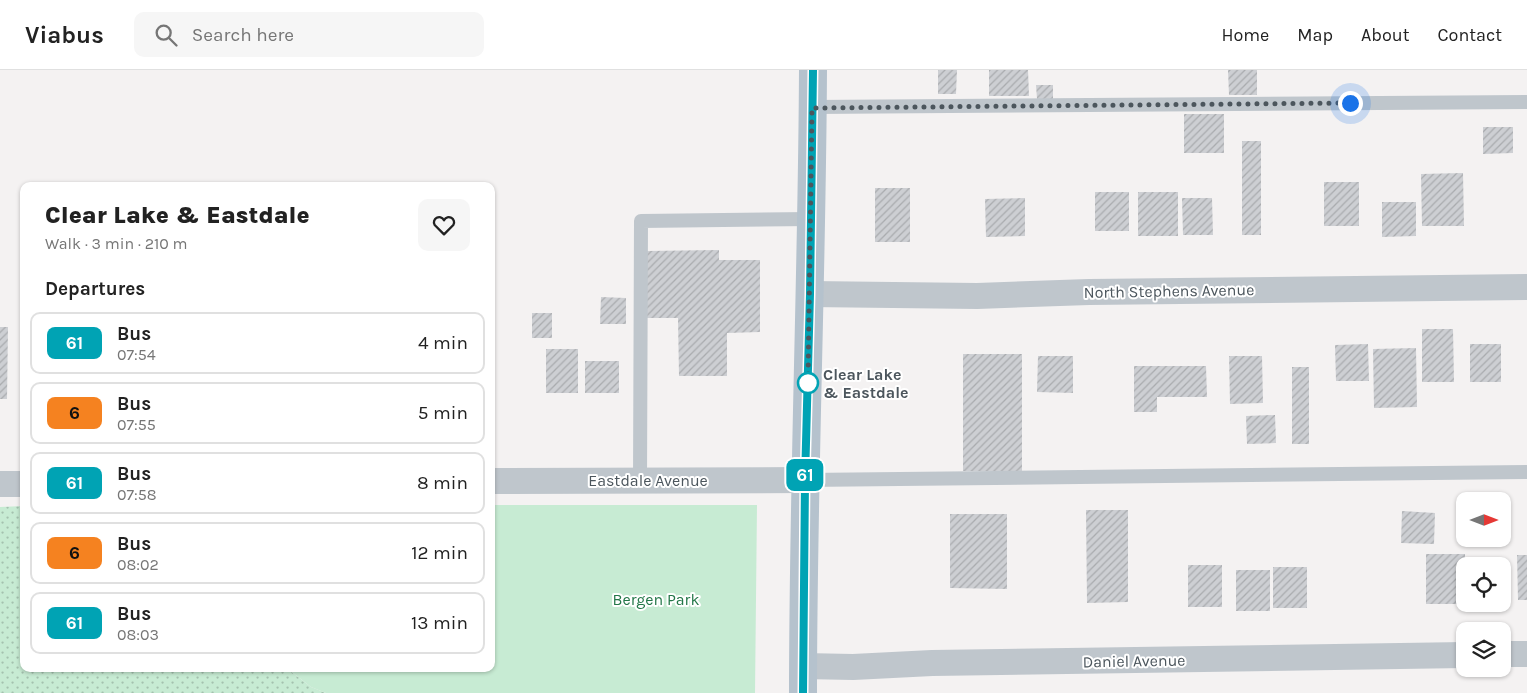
<!DOCTYPE html>
<html lang="en">
<head>
<meta charset="utf-8">
<style>
	:root { --surface:#fff; --page:#f6f6f6; --text:#222; --muted:#767676; --line:#e0e0e0 }
	body { margin:0; font-family:Karla,sans-serif; background:var(--page); color:var(--text); height:100vh; display:flex; flex-direction:column; font-size:19px; white-space:nowrap }
	* { box-sizing:border-box; margin:0 }
	p { font-size:16px; color:var(--muted) }
	.icon { flex:none; width:28px; height:28px; fill:none; stroke:currentColor; stroke-width:2; stroke-linecap:round; stroke-linejoin:round }
	.map { position:relative; flex:1; overflow:hidden }
	.side { position:absolute; left:20px; top:112px; width:475px; height:490px; display:flex; flex-direction:column; background:var(--surface); border-radius:10px; box-shadow:0 1px 4px #0004 }
	.side>* { flex:none }
	.badge { padding:0 10px; border-radius:8px; font-size:18px; line-height:32px }
	.needle { width:32px; rotate:90deg }
	.fabs { position:absolute; left:1456px; top:422px; display:grid; gap:10px }
	.fabs a { display:grid; place-items:center; width:55px; height:55px; border-radius:10px; background:var(--surface); box-shadow:0 1px 4px #0004; font-size:25px }
	.you { position:absolute; width:25px; height:25px; margin:-12px; border:4px solid #fff; border-radius:50%; background:#1a73e8; box-shadow:0 0 0 8px #1a73e833 }
	.map>.badge { position:absolute; translate:-50% -50%; box-shadow:0 0 0 2px #fff }
	h2 { padding:0 25px; font-size:19px; line-height:45px }
	.round { display:grid; place-items:center; flex:none; width:52px; height:52px; border-radius:10px; background:var(--page) }
	.headline { display:flex; align-items:center; justify-content:space-between; height:85px; padding:0 25px }
	h1 { font-size:24px; font-weight:800; line-height:38px }
	ul { padding:0; list-style:none }
	li { display:flex; align-items:center; gap:15px; height:62px; margin:0 10px 8px; padding:0 15px; border:2px solid var(--line); border-radius:10px }
	li div { flex:1 }
	li b { display:block; font-size:19px }
	li em { font-style:normal }
	li .badge { min-width:55px; font-weight:700; text-align:center }
	header { display:flex; align-items:center; gap:30px; box-sizing:border-box; height:70px; padding:0 25px; background:var(--surface); border-bottom:1px solid var(--line) }
	header strong { font-size:24px }
	nav { display:flex; gap:28px; margin-inline-start:auto; font-size:18px }
	.search { width:350px; height:45px; background:var(--page); display:flex; align-items:center; gap:12px; box-sizing:border-box; padding:0 18px; border-radius:10px; color:var(--muted); font-size:19px }
	.map>svg:first-child { display:block }
</style>
</head>
<body>
<header>
<strong>Viabus</strong>
<div class="search"><svg class="icon" aria-label="search" viewBox="0 0 24 24"><circle cx="10" cy="10" r="6"/><path d="M15 15l6 6"/></svg>Search here</div>
<nav><a>Home</a><a>Map</a><a>About</a><a>Contact</a></nav>
</header>
<div class="map">
<svg width="1527" height="623" viewBox="0 0 1527 623">
	<defs>
		<pattern id="grass-dots" width="8" height="8" patternUnits="userSpaceOnUse" patternTransform="scale(1.25)"><rect width="8" height="8" fill="#c7ebd3"/><path d="M2 2h.1M6 6h.1" fill="none" stroke="#a4c1ae" stroke-width="1.8" stroke-linecap="round"/></pattern>
		<pattern id="building-hatch" width="6" height="6" patternUnits="userSpaceOnUse" patternTransform="scale(1.25)"><rect width="6" height="6" fill="#cdcfd3"/><path d="M-1 1l2-2M0 6l6-6M5 7l2-2" fill="none" stroke="#a9abae"/></pattern>
	</defs>
	<rect width="100%" height="100%" fill="#f4f2f2"/>
	<path fill="url(#grass-dots)" d="M24,436V599H288L311,617L326,623H0V437Z"/>
	<path fill="#c7ebd3" d="M491,435H757L755,623H326L311,617L288,599H491Z"/>
	<path fill="url(#building-hatch)" d="M938,0H957L956,24H938Z
		M989,0H1028L1029,26H989Z
		M1228,0H1257V25H1229Z
		M1036,15H1053V29H1037Z
		M1184,44H1224V83H1184Z
		M1483,57H1513V83L1483,84Z
		M1242,71H1261V165H1242Z
		M1463,103L1464,156H1422L1421,104Z
		M1324,112H1359V156H1324Z
		M875,118H910V172H875Z
		M1095,122H1129V161H1095Z
		M1138,122H1178V166H1138Z
		M1025,128V166L986,167L985,129Z
		M1182,128H1212L1213,165H1183Z
		M1382,132H1416V166L1382,167Z
		M719,180V190H760V262L727,263V306H679L678,248H647V181Z
		M601,227L626,228V254H600Z
		M532,243H552V268H532Z
		M0,257H8L7,329H0Z
		M1422,259H1453L1454,312H1422Z
		M1368,274L1369,311H1336L1335,275Z
		M1470,274H1501V312H1470Z
		M1416,278L1417,337L1374,338L1373,279Z
		M546,279H578V323H546Z
		M963,284H1022V401H963Z
		M1038,286H1073V323L1037,322Z
		M1229,286H1262L1263,333L1230,334Z
		M585,291H619V323H585Z
		M1134,296H1206L1207,327H1157V342H1134Z
		M1292,297H1309V374H1292Z
		M1275,345L1276,373L1247,374L1246,346Z
		M1086,440H1128V532L1087,533Z
		M1402,441L1435,443L1434,474L1401,473Z
		M950,444H1007V519L950,518Z
		M1426,484H1465V534H1426Z
		M1517,485H1527V530H1518Z
		M1188,495H1222V537H1188Z
		M1273,497H1307V538H1273Z
		M1236,500H1270V541H1236Z"/>
	<g fill="none" stroke-linecap="round" stroke-linejoin="round">
		<path stroke="#bfc6cc" stroke-width="14" d="M813,37L1527,32
			M640,410L641,151L811,149
			M805,410L1527,402"/>
		<path stroke="#bfc6cc" stroke-width="26" d="M810,224L977,226L1089,222L1527,217
			M491,411L805,410
			M0,414H24
			M1502,584H1527
			M803,596L853,597L932,593L1465,585"/>
		<path stroke="#b5c2cd" stroke-width="28" d="M803,623C803,415 812,208 813,0"/>
	</g>
	<g fill="none" stroke-linecap="round" stroke-linejoin="round">
		<defs>
			<path id="line" d="M803,623L805,410L810,224L813,0"/>
		</defs>
		<use href="#line" stroke="#fff" stroke-width="11"/>
		<use href="#line" stroke="#00a3b4" stroke-width="8"/>
		<path stroke="#4c565d" stroke-width="5" stroke-dasharray="0 9" d="M808,313L812,38L1350,33"/>
	</g>
	<circle fill="#fff" stroke="#00a3b4" stroke-width="2.5" cx="808" cy="313" r="10"/>
	<g text-anchor="middle" dominant-baseline="central" stroke-width="4" stroke-linejoin="round" paint-order="stroke">
		<g font-size="16" fill="#4c565d" stroke="#fff">
			<text transform="translate(1169 221) rotate(-1)">North Stephens Avenue</text>
			<text x="648" y="410">Eastdale Avenue</text>
			<text transform="translate(1134 591) rotate(-1)">Daniel Avenue</text>
		</g>
		<g font-size="16" font-weight="bold" fill="#4c565d" stroke="#fff" text-anchor="start">
			<text x="823" y="304">Clear Lake<tspan x="823" dy="18">&amp; Eastdale</tspan></text>
		</g>
		<g font-size="16" fill="#237748" stroke="#fff">
			<text x="656" y="529">Bergen Park</text>
		</g>
	</g>
</svg>
<div class="fabs">
<a><svg class="needle" viewBox="-14 -14 28 28"><path d="M0-13l5 13h-10z" fill="#e53935"/><path d="M0 13l5-13h-10z" fill="#767676"/></svg></a>
<a><svg class="icon" aria-label="locate" viewBox="0 0 24 24"><circle cx="12" cy="12" r="6"/><path d="M12 2v4M12 18v4M2 12h4M18 12h4"/></svg></a>
<a><svg class="icon" aria-label="layers" viewBox="0 0 24 24"><path d="M12 4l9 5-9 5-9-5zM3 14l9 5 9-5"/></svg></a>
</div>
<div class="you" style="left:1350px;top:33px"></div>
<b class="badge" style="left:805px;top:405px;background:#00a3b4;color:#fff">61</b>
<section class="side">
<div class="headline"><div><h1>Clear Lake &amp; Eastdale</h1><p>Walk · 3 min · 210 m</p></div><a class="round"><svg class="icon" aria-label="heart" viewBox="0 0 24 24"><path d="M12 20l-8-8c-3-5 5-10 8-4 3-6 11-1 8 4z"/></svg></a></div>
<h2>Departures</h2>
<ul>
<li><span class="badge" style="background:#00a3b4;color:#fff">61</span><div><b>Bus</b><p>07:54</p></div><em>4 min</em></li>
<li><span class="badge" style="background:#f58220;color:#111">6</span><div><b>Bus</b><p>07:55</p></div><em>5 min</em></li>
<li><span class="badge" style="background:#00a3b4;color:#fff">61</span><div><b>Bus</b><p>07:58</p></div><em>8 min</em></li>
<li><span class="badge" style="background:#f58220;color:#111">6</span><div><b>Bus</b><p>08:02</p></div><em>12 min</em></li>
<li><span class="badge" style="background:#00a3b4;color:#fff">61</span><div><b>Bus</b><p>08:03</p></div><em>13 min</em></li>
</ul>
</section>
</div>
</body>
</html>
